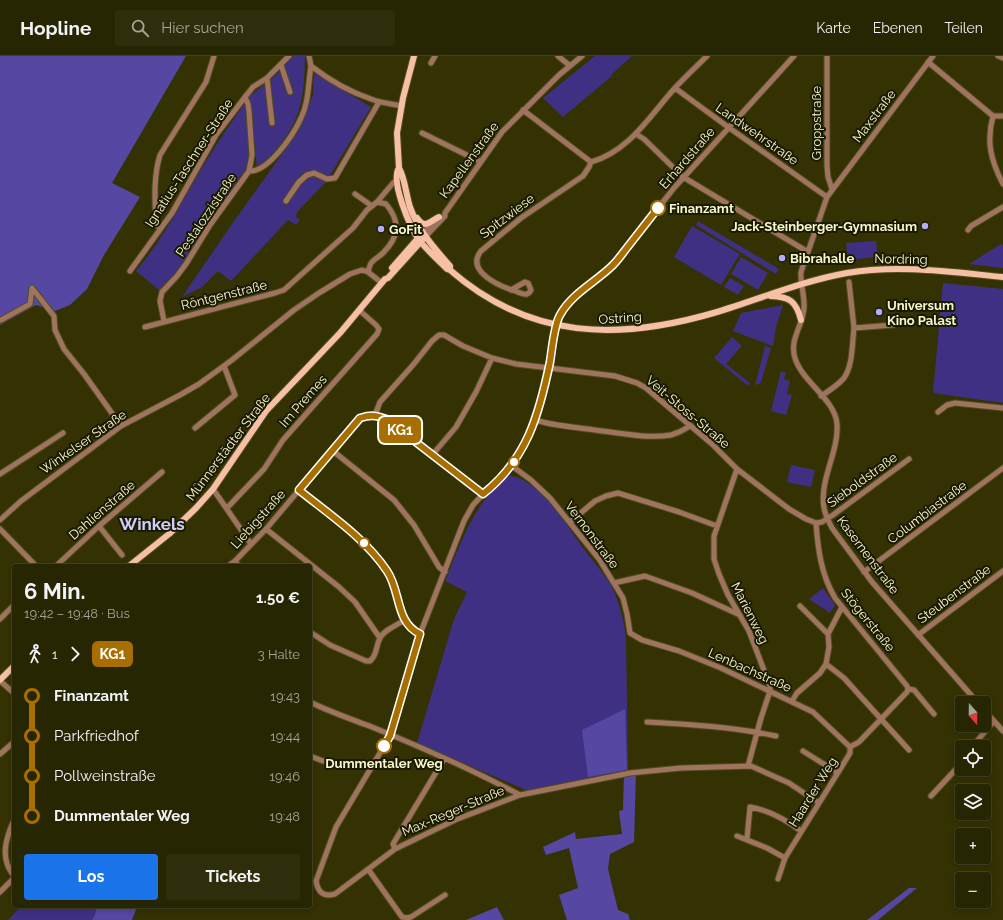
<!DOCTYPE html>
<html lang="de">
<head>
<meta charset="utf-8">
<style>
	:root { --surface:#272602; --page:#2f2e0c; --text:#f1f3f6; --muted:#a4a599; --line:#434324; --accent:#1a73e8 }
	body { margin:0; font-family:Raleway,sans-serif; background:var(--page); color:var(--text); height:100vh; display:flex; flex-direction:column; font-size:15px; white-space:nowrap }
	* { box-sizing:border-box; margin:0 }
	p { font-size:13px; color:var(--muted) }
	.icon { flex:none; width:22px; height:22px; fill:none; stroke:currentColor; stroke-width:2; stroke-linecap:round; stroke-linejoin:round }
	.map { position:relative; flex:1; overflow:hidden }
	.details { position:absolute; left:12px; top:508px; width:300px; height:344px; display:flex; flex-direction:column; background:var(--surface); border-radius:4px; box-shadow:0 2px 6px #0003,0 0 0 1px var(--line) }
	.details>* { flex:none }
	.badge { padding:0 8px; border-radius:6px; font-size:14px; line-height:26px }
	.needle { width:26px; rotate:160deg }
	.fabs { position:absolute; left:955px; top:640px; display:grid; gap:8px }
	.fabs a { display:grid; place-items:center; width:36px; height:36px; border-radius:4px; background:var(--surface); box-shadow:0 2px 6px #0003,0 0 0 1px var(--line); font-size:20px }
	.map>.badge { position:absolute; translate:-50% -50%; box-shadow:0 0 0 2px #fff }
	.legs { display:flex; align-items:center; gap:6px; height:44px; padding:0 12px; font-size:13px }
	.legs p { margin-inline-start:auto }
	.head { display:flex; align-items:center; justify-content:space-between; height:68px; padding:0 12px }
	h1 { font-size:22px; font-weight:700; line-height:30px }
	.cta { display:flex; gap:8px; margin-top:auto; padding:8px 12px }
	.cta a { flex:1; height:46px; border-radius:4px; background:var(--accent); color:#fff; font-size:16px; font-weight:700; line-height:46px; text-align:center }
	.cta a+a { background:var(--page); color:var(--text) }
	ul { padding:0 12px; list-style:none }
	li { display:flex; align-items:center; gap:14px; height:40px; font-size:15px }
	li i { display:grid; place-items:center; width:6px; height:100%; margin:0 5px; background:currentColor }
	li i::after { content:''; width:10px; height:10px; margin:-5px; border:3px solid; border-radius:50%; background:var(--surface) }
	li p { margin-inline-start:auto }
	li:first-child i { background:linear-gradient(#0000 50%,currentColor 0) }
	li:last-child i { background:linear-gradient(currentColor 50%,#0000 0) }
	header { display:flex; align-items:center; gap:24px; box-sizing:border-box; height:56px; padding:0 20px; background:var(--surface); border-bottom:1px solid var(--line) }
	header strong { font-size:19px }
	nav { display:flex; gap:22px; margin-inline-start:auto; font-size:14px }
	.search { width:280px; height:36px; background:var(--page); display:flex; align-items:center; gap:10px; box-sizing:border-box; padding:0 14px; border-radius:4px; color:var(--muted); font-size:15px }
	.map>svg:first-child { display:block }
</style>
</head>
<body>
<header>
<strong>Hopline</strong>
<div class="search"><svg class="icon" aria-label="search" viewBox="0 0 24 24"><circle cx="10" cy="10" r="6"/><path d="M15 15l6 6"/></svg>Hier suchen</div>
<nav><a>Karte</a><a>Ebenen</a><a>Teilen</a></nav>
</header>
<div class="map">
<svg width="1003" height="864" viewBox="0 0 1003 864">
	<rect width="100%" height="100%" fill="#343202"/>
	<path fill="#403083" d="M293,0H305C304,37 303,60 279,90C272,98 266,106 257,111L249,41L277,18Z
		M595,0H632L612,18V20L563,61L543,42Z
		M314,17L371,51L326,126L297,156L296,161L300,164L296,169L288,164L231,225L218,215L202,231L182,241L232,168L297,77L313,39Z
		M244,48L246,50L250,100L246,113L237,125L184,207L159,234L136,215C164,182 183,143 205,107C217,87 231,67 244,48Z
		M698,165L779,213L776,218L696,169Z
		M692,170L740,198L721,229L674,201Z
		M876,185L878,201L848,204L846,187Z
		M1001,188L1003,190V212L969,208Z
		M741,201L768,217L758,234L731,218Z
		M730,222L744,230L738,239L724,231Z
		M943,227L1003,233V347L933,337Z
		M783,249L776,271L773,290L733,275L741,257Z
		M732,281L742,290L726,308L750,327L748,330L714,302Z
		M765,290L771,292L761,327L755,329Z
		M781,315L786,317L784,323L790,325L787,338L792,339L786,359L771,355Z
		M791,409L815,414L811,431L787,426Z
		M509,420C519,419 530,428 538,435C555,449 570,474 583,492C592,504 603,516 611,529C619,545 624,564 626,582L628,714L528,735L417,687L454,563L467,536L445,525C461,487 474,445 509,420Z
		M823,532L835,549L830,557L809,543Z
		M21,850H96L95,859L92,864H8Z"/>
	<path fill="#5647a2" d="M0,0H186L112,127L140,141L104,199L87,233L70,249L55,255L36,249L0,269Z
		M625,653L627,714L588,721L582,674Z
		M636,716L634,786L610,798L608,813L618,854L628,858L630,864H567L559,839L578,832L569,792L546,799L543,791L575,776L576,783L622,778L619,755L623,754L624,718Z
		M909,832H917L878,864H867Z
		M96,850H132L137,851L132,864H92L95,859Z
		M497,851L504,864H466Z"/>
	<g fill="none" stroke-linecap="round" stroke-linejoin="round">
		<defs>
			<path id="minor" d="M309,0L311,10C329,24 350,36 371,43C381,47 392,48 402,50
				M558,0L569,9
				M794,0L674,132L613,209L586,231L570,246L559,260L538,355L529,381L521,396L512,410L497,427L483,438L473,449L464,465L420,578L390,680L336,771L316,825C318,837 324,841 335,838L395,793L455,764L520,739L630,717L681,712L751,710L789,727L819,747
				M827,0V110L828,121L832,133
				M933,0L827,141L801,216C800,228 805,240 804,252C803,270 789,283 795,302C802,326 835,343 837,368C839,396 819,424 824,452C825,459 829,466 832,472L872,526L978,647
				M998,0L1003,2
				M928,6L993,60
				M431,7L435,0
				M281,9L290,36
				M267,22L272,67
				M675,32L728,71L827,141
				M523,54L591,106C629,95 649,61 674,33C685,21 696,11 707,0
				M993,60C986,86 991,105 1003,128
				M993,60H1003
				M422,77L481,106
				M636,78L644,83L683,121L808,196
				M249,115C268,117 294,78 301,62C309,46 308,28 311,10
				M355,138L372,150
				M286,145L299,126L307,119L314,117L327,123L335,122L379,46
				M377,146L393,127L396,125
				M160,173L156,168C155,145 153,122 160,99L206,26L214,0
				M968,174L971,170L1003,151
				M423,177L435,165
				M425,181L445,160V157L502,76L559,19L582,0
				M130,215L172,157L216,79L245,41L253,31L267,22L289,0
				M849,226L854,272
				M511,234L525,226L528,227L531,234C530,236 530,237 527,238C523,239 518,236 515,235C499,230 465,215 481,195L521,162L583,120L589,111L591,106
				M1,264L30,248L32,232L54,260L55,274L64,293L84,318L121,370
				M164,265L160,245L162,236L177,220L186,208L210,169L249,115L252,99L249,55L248,48L245,41
				M145,271L275,237L284,234L353,172L367,154L377,146L386,148C401,166 399,181 383,197C380,200 376,202 373,205C370,207 369,212 368,216
				M821,340C829,335 838,329 844,322C853,309 852,288 854,272L893,269
				M938,356L947,349L955,347L1003,352
				M375,359L380,346L413,309L432,285L439,279H444L463,290L492,302L516,308L615,320L637,327L646,332L712,388L737,413L789,453L806,463L816,467L822,466L833,459L909,403
				M535,364C554,370 575,371 595,374C620,377 647,383 671,379C678,377 684,374 690,370
				M195,372L235,339L224,310
				M333,395L394,444L414,469L439,511L445,516
				M433,398L456,371L476,336L492,302
				M512,410L531,424L550,442L599,503L623,542L627,558L630,577L642,584L679,595L721,612L813,656L850,691
				M737,413L714,480V503L719,518L728,539L749,575L770,630V635L761,662L748,710
				M0,418L63,377
				M213,433L251,488
				M299,434C330,459 365,482 387,515C401,535 395,566 420,578
				M227,452L264,413L283,384L377,278L379,273L376,269L359,254
				M0,464L21,445L121,370L180,339L199,328L232,304L294,254L319,237L350,218L362,214L368,216L382,227
				M570,466L595,445L606,440L618,437L679,456L717,470
				M816,467C818,494 821,518 835,542L907,630L908,633L914,634L934,658
				M99,470L122,499
				M0,473L36,510
				M266,473L339,531L355,546L380,582
				M235,505L239,510
				M56,510L99,470L162,416
				M228,510L235,505L266,473L360,362C370,359 376,359 386,363L483,438
				M864,516L1003,412
				M614,527L645,520L692,537L740,559
				M800,550L828,578
				M0,563L14,549
				M310,576L330,589L366,605H370C378,598 375,591 380,582C384,574 397,569 405,564
				M918,579L1003,515
				M826,608L844,622L909,694
				M0,625L14,637
				M792,645L797,637L820,617L826,608L829,591L828,578L842,551
				M310,646C330,656 351,663 372,671C421,691 473,714 520,739
				M984,654L1003,675
				M647,666C691,668 734,671 776,680
				M972,691L994,665
				M803,695L838,717
				M0,698L14,686
				M310,700L323,705H330
				M931,740L958,711L962,704
				M14,764C5,784 0,803 14,820
				M737,780L767,792L785,802
				M747,783L750,751C769,754 786,764 801,775
				M395,793L393,788L444,703
				M368,813L402,861L407,862L411,861L445,839
				M778,823L785,802L847,702L850,697V691L859,686L907,636L908,633
				M0,836L14,822"/>
			<path id="major" d="M414,0L403,42L397,77L399,112C405,122 406,139 410,151C418,174 434,192 450,210V212
				M399,112C390,125 410,171 419,184C427,194 438,204 447,213L450,214C530,284 619,285 717,256C760,243 802,225 847,217C899,208 951,216 1003,221
				M417,162C425,174 430,165 439,161
				M392,212L420,180
				M771,240C790,241 796,245 801,264
				M129,510L169,478L196,452L213,433L266,355L340,277L385,223L388,222L425,181
				M0,624L14,610"/>
		</defs>
		<use href="#minor" stroke="#4f4e1f" stroke-width="7"/>
		<use href="#major" stroke="#4f4e1f" stroke-width="8"/>
		<use href="#minor" stroke="#9f735e" stroke-width="5"/>
		<use href="#major" stroke="#f7c0a6" stroke-width="6"/>
	</g>
	<g fill="none" stroke-linecap="round" stroke-linejoin="round">
		<defs>
			<path id="line-1" d="M384,690L390,680L420,578C395,566 401,535 387,515C365,482 330,459 299,434L360,362C370,359 376,359 386,363L483,438C527,403 539,359 550,306C552,294 554,269 560,259C572,237 596,226 613,209C618,204 622,198 626,193C637,179 647,166 658,152"/>
		</defs>
		<use href="#line-1" stroke="#fff" stroke-width="9"/>
		<use href="#line-1" stroke="#a86e00" stroke-width="6"/>
	</g>
	<g fill="#fff" stroke="#a86e00" stroke-width="2">
		<circle cx="658" cy="152" r="7"/>
		<circle cx="514" cy="406" r="5"/>
		<circle cx="364" cy="487" r="5"/>
		<circle cx="384" cy="690" r="7"/>
	</g>
	<g fill="#b3adf9" stroke="#1a1901" stroke-width="1.5">
		<circle cx="925" cy="170" r="4"/>
		<circle cx="381" cy="173" r="4"/>
		<circle cx="782" cy="202" r="4"/>
		<circle cx="879" cy="256" r="4"/>
	</g>
	<g text-anchor="middle" dominant-baseline="central" stroke-width="4" stroke-linejoin="round" paint-order="stroke">
		<g font-size="13" fill="#f8f8cf" stroke="#1a1901">
			<text transform="translate(874 60) rotate(-53)">Maxstraße</text>
			<text transform="translate(816 67) rotate(-90)">Groppstraße</text>
			<text transform="translate(757 78) rotate(35)">Landwehrstraße</text>
			<text transform="translate(687 102) rotate(-49)">Erhardstraße</text>
			<text transform="translate(469 104) rotate(-54)">Kapellenstraße</text>
			<text transform="translate(189 107) rotate(-57)">Ignatius-Taschner-Straße</text>
			<text transform="translate(206 159) rotate(-56)">Pestalozzistraße</text>
			<text transform="translate(507 160) rotate(-37)">Spitzwiese</text>
			<text transform="translate(901 203) rotate(1)">Nordring</text>
			<text transform="translate(224 239) rotate(-14)">Röntgenstraße</text>
			<text transform="translate(620 262) rotate(-4)">Ostring</text>
			<text transform="translate(303 345) rotate(-49)">Im Premes</text>
			<text transform="translate(688 356) rotate(40)">Veit-Stoss-Straße</text>
			<text transform="translate(83 386) rotate(-35)">Winkelser Straße</text>
			<text transform="translate(228 391) rotate(-53)">Münnerstädter Straße</text>
			<text transform="translate(862 424) rotate(-36)">Sieboldstraße</text>
			<text transform="translate(102 454) rotate(-41)">Dahlienstraße</text>
			<text transform="translate(927 456) rotate(-37)">Columbiastraße</text>
			<text transform="translate(258 463) rotate(-48)">Liebigstraße</text>
			<text transform="translate(592 479) rotate(53)">Vernonstraße</text>
			<text transform="translate(868 499) rotate(53)">Kasernenstraße</text>
			<text transform="translate(954 538) rotate(-37)">Steubenstraße</text>
			<text transform="translate(750 557) rotate(63)">Marienweg</text>
			<text transform="translate(868 564) rotate(51)">Stögerstraße</text>
			<text transform="translate(750 614) rotate(24)">Lenbachstraße</text>
			<text transform="translate(813 736) rotate(-58)">Haarder Weg</text>
			<text transform="translate(453 755) rotate(-23)">Max-Reger-Straße</text>
		</g>
		<g font-size="13" font-weight="bold" fill="#f8f8cf" stroke="#1a1901" text-anchor="start">
			<text x="669" y="152">Finanzamt</text>
			<text x="384" y="707" text-anchor="middle">Dummentaler Weg</text>
		</g>
		<g font-size="13" font-weight="bold" fill="#f8f8cf" stroke="#1a1901" text-anchor="start">
			<text x="917" y="170" text-anchor="end">Jack-Steinberger-Gymnasium</text>
			<text x="389" y="173">GoFit</text>
			<text x="790" y="202">Bibrahalle</text>
			<text x="887" y="249">Universum<tspan x="887" dy="15">Kino Palast</tspan></text>
		</g>
		<g font-size="17" font-weight="bold" fill="#cfcdf9" stroke="#1a1901">
			<text x="152" y="468">Winkels</text>
		</g>
	</g>
</svg>
<div class="fabs">
<a><svg class="needle" viewBox="-14 -14 28 28"><path d="M0-13l5 13h-10z" fill="#e53935"/><path d="M0 13l5-13h-10z" fill="#a4a599"/></svg></a>
<a><svg class="icon" aria-label="locate" viewBox="0 0 24 24"><circle cx="12" cy="12" r="6"/><path d="M12 2v4M12 18v4M2 12h4M18 12h4"/></svg></a>
<a><svg class="icon" aria-label="layers" viewBox="0 0 24 24"><path d="M12 4l9 5-9 5-9-5zM3 14l9 5 9-5"/></svg></a>
<a>+</a>
<a>−</a>
</div>
<b class="badge" style="left:400px;top:374px;background:#a86e00;color:#fff">KG1</b>
<section class="details">
<div class="head"><div><h1>6 Min.</h1><p>19:42 – 19:48 · Bus</p></div><b>1.50 €</b></div>
<div class="legs"><svg class="icon" aria-label="walk" viewBox="0 0 24 24"><circle cx="13" cy="4" r="2"/><path d="M13 8l-2 6 4 7M11 14l-3 7M7 12l3-4h3l4 4"/></svg>1<svg class="icon" aria-label="forward" viewBox="0 0 24 24"><path d="M9 5l7 7-7 7"/></svg><b class="badge" style="background:#a86e00;color:#fff">KG1</b><p>3 Halte</p></div>
<ul>
<li><i style="color:#a86e00"></i><b>Finanzamt</b><p>19:43</p></li>
<li><i style="color:#a86e00"></i><span>Parkfriedhof</span><p>19:44</p></li>
<li><i style="color:#a86e00"></i><span>Pollweinstraße</span><p>19:46</p></li>
<li><i style="color:#a86e00"></i><b>Dummentaler Weg</b><p>19:48</p></li>
</ul>
<div class="cta"><a>Los</a><a>Tickets</a></div>
</section>
</div>
</body>
</html>
